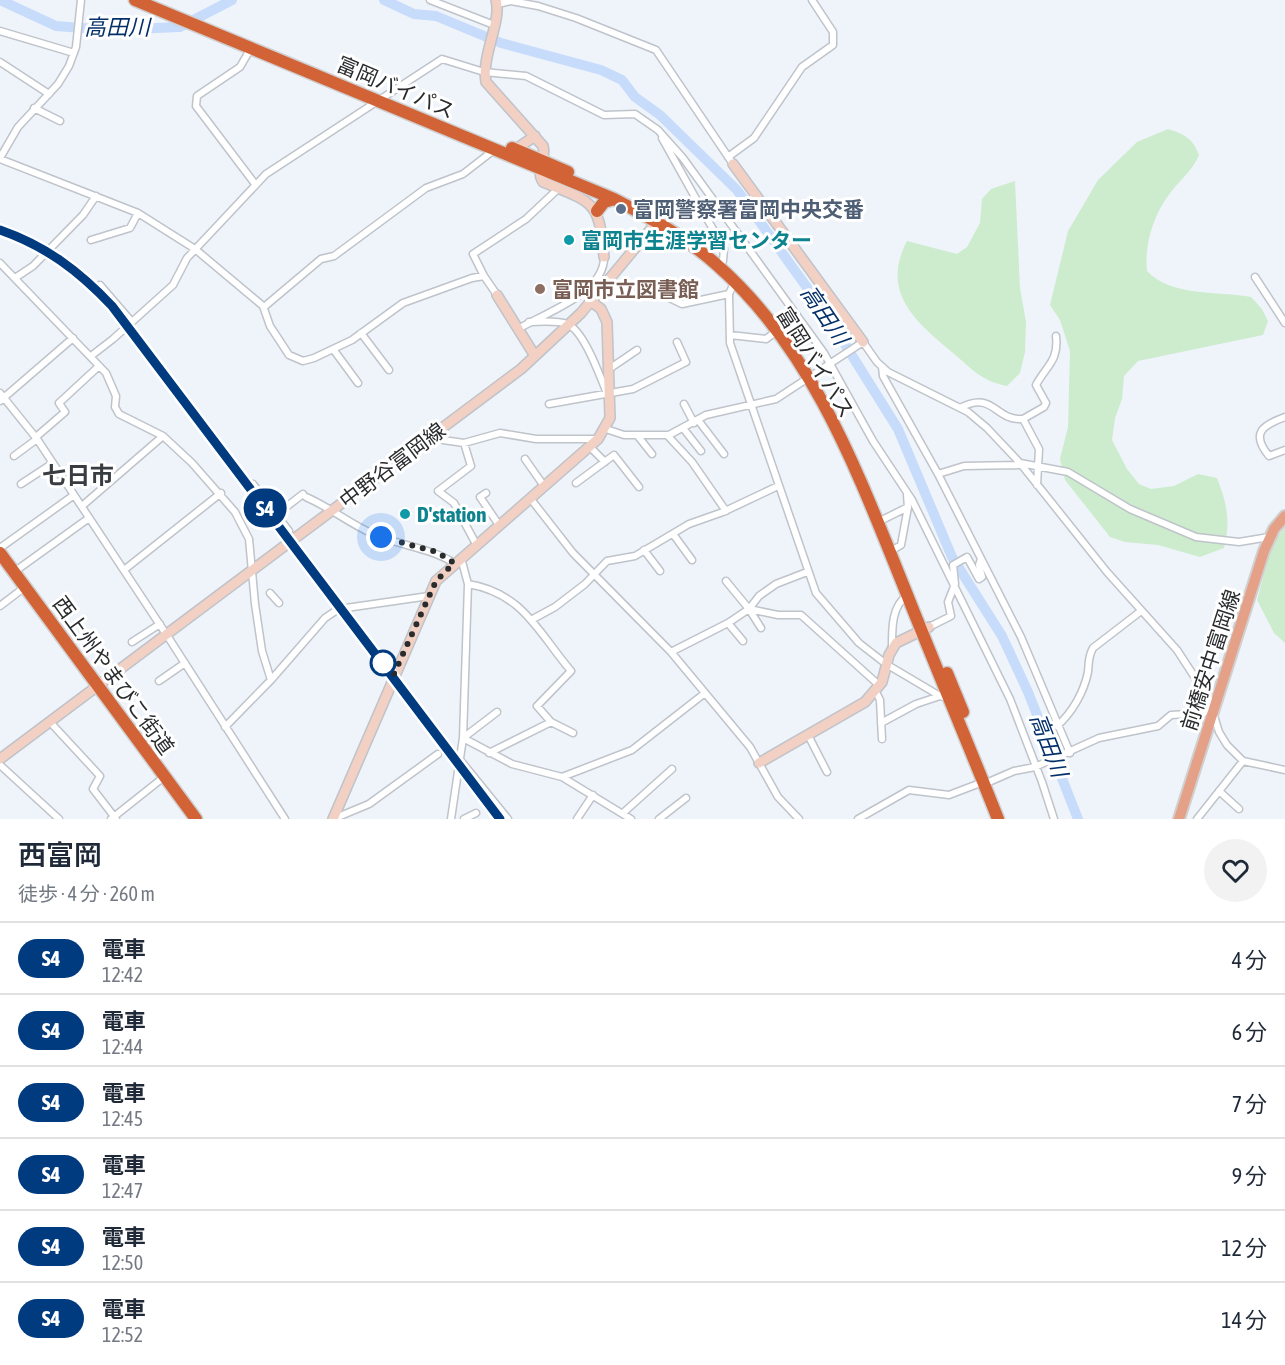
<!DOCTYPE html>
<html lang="ja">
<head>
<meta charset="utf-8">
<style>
	:root { --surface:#fff; --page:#f2f2f3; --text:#1f2937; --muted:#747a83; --line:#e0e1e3 }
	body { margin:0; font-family:"Asap Condensed","Noto Sans JP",sans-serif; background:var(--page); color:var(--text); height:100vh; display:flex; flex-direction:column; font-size:22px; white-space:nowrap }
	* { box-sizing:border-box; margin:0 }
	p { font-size:20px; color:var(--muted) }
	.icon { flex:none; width:33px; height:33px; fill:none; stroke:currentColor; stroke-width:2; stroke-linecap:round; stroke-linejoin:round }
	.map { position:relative; height:819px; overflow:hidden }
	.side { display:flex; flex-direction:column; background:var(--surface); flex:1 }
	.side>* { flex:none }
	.badge { padding:0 12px; border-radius:20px; font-size:21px; line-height:39px }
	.you { position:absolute; width:30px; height:30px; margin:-15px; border:4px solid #fff; border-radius:50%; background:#1a73e8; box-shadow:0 0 0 9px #1a73e833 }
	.map>.badge { position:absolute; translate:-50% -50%; box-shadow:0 0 0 3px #fff }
	.round { display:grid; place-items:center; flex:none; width:63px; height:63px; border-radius:32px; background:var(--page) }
	.head { display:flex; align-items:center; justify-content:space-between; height:102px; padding:0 18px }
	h1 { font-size:28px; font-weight:600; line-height:45px }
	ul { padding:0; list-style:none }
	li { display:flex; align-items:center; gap:18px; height:72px; padding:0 18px; border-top:2px solid var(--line) }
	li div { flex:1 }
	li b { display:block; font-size:22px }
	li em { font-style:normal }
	li .badge { min-width:66px; font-weight:700; text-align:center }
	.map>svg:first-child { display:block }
</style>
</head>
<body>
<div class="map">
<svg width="1285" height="819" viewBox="0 0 1285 819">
	<rect width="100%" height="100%" fill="#eff4fb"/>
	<path fill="#cceccd" d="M1168,129C1185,134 1193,139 1199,155C1192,172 1178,181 1168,196C1153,216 1144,247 1147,271C1171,297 1219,291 1251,297L1262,309L1268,321L1263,335L1138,361L1124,376L1122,399L1115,418L1112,440L1127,469L1139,484L1151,489L1174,486L1198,474L1217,478C1227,503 1231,522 1224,548L1200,557L1158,545L1125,542L1110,537L1065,480L1060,459L1068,427L1070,351L1060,320L1050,305L1068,231L1098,180L1137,142Z
		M1015,181L1020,288L1026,322L1025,352L1020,373L1007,386C981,381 972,369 953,353C916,322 880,293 907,241L957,254L967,247L980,223L982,199L991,189Z
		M1285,526V643L1274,633L1257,600L1272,545Z"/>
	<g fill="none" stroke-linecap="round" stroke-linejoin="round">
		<path stroke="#c7dcfb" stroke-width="10" d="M0,0L56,26L108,30L180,27L232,0
			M384,0L414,14L436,16L501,43L601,70L622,80L635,97L660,115L737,190L826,314L898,429L952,557L1002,636L1028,692L1078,819"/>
		<defs>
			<path id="street" d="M430,0L494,25
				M498,4L511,1L538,6L576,18L656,50L733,164
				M0,31L74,53
				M251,48L240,67L197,96L196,106L255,184
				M0,62L49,94
				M34,108L60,121
				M662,138L724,249L723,261
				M728,157L754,138L802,67L833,45V32L812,0
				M0,158L18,127L58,84L69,66L76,47L81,0
				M0,159L138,213L195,249L263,306L270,326L289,355L303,361L314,358L352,340L403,303L472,278L484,276L497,295
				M91,240L130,228L138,213
				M0,263L106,373L116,396L115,407L119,414L163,436L192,463L235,512L249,539L255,604L262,651L271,680
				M484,276L473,254L526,219L559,188
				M1255,277L1285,323
				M15,278L33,266L83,215L96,196
				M734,283L729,294L730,343L816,593L859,643L886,664L940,696L947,698
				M606,284L616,291L640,284L682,304L729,294
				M100,285L131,321
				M264,307L321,259L334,256L426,188L463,174L494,150
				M529,322C540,322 556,320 567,324C584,330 600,377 607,393
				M518,329C545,313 605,293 604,257
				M361,333L389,370
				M730,335L766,339L777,331
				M333,349L358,383
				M91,356L113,339L173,285L187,258L266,174L442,59L484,72L526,76L604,115L635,114L658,130L683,158L824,353L873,441L912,500L1010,699L1042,782L1054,819
				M882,367L883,376L938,474L1021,637L1070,753
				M609,369L637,350
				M0,393L37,439L170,640L285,819
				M0,401L73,338
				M549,404L633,389L686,362L677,342
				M684,404L694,423
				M960,408C994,390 994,421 1023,419L1039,449L1037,485
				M1285,417C1263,425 1250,433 1269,456L1285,450
				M1023,419L1044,407L1046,403L1036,385C1046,366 1059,361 1056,336
				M698,420L724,454
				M683,428L701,451
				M606,429L624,435H669L706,415L776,399L863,342L877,362L888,372L968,412L987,428L1020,463L1107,572L1177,650L1209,699L1219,732L1227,745L1243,761L1285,770
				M437,431L443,440L464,443L500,433L536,439H597
				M637,435L652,454
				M667,435L692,462L726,511
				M36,437L65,412L59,403L99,366
				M464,443L471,466L438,491L454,503L476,544
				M590,447L605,462
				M14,456L37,439
				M525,459L544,486
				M1020,463L1068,472L1130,509L1196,537L1239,542L1269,537
				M938,474L964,466L1022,465
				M576,483L614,455L639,487
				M21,484L53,463
				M253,484L289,531
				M486,493L480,497L499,525
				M306,497C329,507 349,523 371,533C399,546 429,547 454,563
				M530,498L573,553L671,652L750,747L778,797L799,819
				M82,506L163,436
				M277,514L303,494
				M884,519L908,507
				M673,534L692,560
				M0,548L74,495
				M896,548L901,545L908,507L907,495
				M644,550L660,571
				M124,570L221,493
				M14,572L89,518
				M726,581L749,609L778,615H801L880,686
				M468,584C523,593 538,632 571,671L537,706L551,722L573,733
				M270,593L279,603
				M0,606L25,587
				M346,608L429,596
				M749,609L761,628
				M531,620L555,607L585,584L607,561L635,556L689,524L723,512L778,486
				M728,623L743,641
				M929,627L951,616L948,602L955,584L953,565L967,557L979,579L982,577L979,565L981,559
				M132,642L160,624
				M892,649C892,631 891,606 907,596
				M671,652L728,623L749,609L759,596L776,584L807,572
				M159,681L185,663
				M876,692L880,700L882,739
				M497,712L463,738L512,764L562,777L631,819
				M50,722L100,776L93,789L116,819
				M881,723L916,704L940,696
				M1057,726C1072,713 1084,692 1088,672C1089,662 1088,657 1093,648L1141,611
				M225,727L271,680L325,618L337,610
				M808,735L827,772
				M489,753L551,722
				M461,761L508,819
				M0,765L59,819
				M562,777L632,750L705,693
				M991,781L1014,771L1035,767L1099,738L1158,726L1171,715L1204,713L1210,701
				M1219,791L1239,809
				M623,813L672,769
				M111,819L164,777
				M333,819L369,804L438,754
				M451,819L463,738L468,584L461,558
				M464,819L476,813
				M577,819L593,795
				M659,819L686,798
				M858,819L909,790L949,795L983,782
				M1197,819L1243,761"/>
			<path id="secondary" d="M496,0C502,21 481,56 486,82L543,146C547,160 535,170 543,182C594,203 599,200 604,257
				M516,149L535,136
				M733,164L863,342
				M497,295L535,356
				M0,759L521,369L581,313L661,217
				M759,763L865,702L882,682L889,655L896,643L929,627
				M333,819L436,581L598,439L610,418L607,322L601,309L592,302"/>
			<path id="primary" d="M1179,819L1264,551L1274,529L1285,516"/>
			<path id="highway" d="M135,0L614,199C651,218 687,238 717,265C814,350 859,476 906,592C936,668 968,743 998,819
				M512,148L568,172
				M597,211L604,202L614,199
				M0,553L196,819
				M947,673L963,712"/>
		</defs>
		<use href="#street" stroke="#bfc3ca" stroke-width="9"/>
		<use href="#secondary" stroke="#bfc3ca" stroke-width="12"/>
		<use href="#primary" stroke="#d0d0d1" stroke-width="14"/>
		<use href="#highway" stroke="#d0d0d1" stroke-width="15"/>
		<use href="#street" stroke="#fff" stroke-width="6"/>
		<use href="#secondary" stroke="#f2d0c3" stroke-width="9"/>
		<use href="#primary" stroke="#e4a187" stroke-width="10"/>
		<use href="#highway" stroke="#d26337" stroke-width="12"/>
		<defs>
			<path id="rail" d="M0,230C46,245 80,271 112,306L500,819"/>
		</defs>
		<use href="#rail" stroke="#54575a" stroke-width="4"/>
		<use href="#rail" stroke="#fff" stroke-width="1.5" stroke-dasharray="4.5" stroke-linecap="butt"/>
	</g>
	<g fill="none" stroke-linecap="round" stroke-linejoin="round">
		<defs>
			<path id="line" d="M0,230C46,246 79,271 112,306L500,819"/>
		</defs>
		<use href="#line" stroke="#fff" stroke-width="14"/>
		<use href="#line" stroke="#003b80" stroke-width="9"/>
		<path stroke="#292b2d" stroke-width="6" stroke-dasharray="0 10.8" d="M381,537L437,552L454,563L436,581L393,676L383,663"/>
	</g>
	<circle fill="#5c6f8a" stroke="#fff" stroke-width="2" cx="621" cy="209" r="6"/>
	<g fill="#0f9aa8" stroke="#fff" stroke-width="2">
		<circle cx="569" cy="240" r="6"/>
		<circle cx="405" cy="514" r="6"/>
	</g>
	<circle fill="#8d6e63" stroke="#fff" stroke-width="2" cx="540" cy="289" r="6"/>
	<circle fill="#fff" stroke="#003b80" stroke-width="3" cx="383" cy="663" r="12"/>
	<g text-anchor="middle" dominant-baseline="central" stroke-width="6" stroke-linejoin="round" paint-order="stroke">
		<g font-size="21" fill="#292b2d" stroke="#fff">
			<text transform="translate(396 87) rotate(23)">富岡バイパス</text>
			<text transform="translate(816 362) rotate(58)">富岡バイパス</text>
			<text transform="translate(392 465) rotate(-37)">中野谷富岡線</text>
			<text transform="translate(1210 660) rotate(-72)">前橋安中富岡線</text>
			<text transform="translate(114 675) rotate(54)">西上州やまびこ街道</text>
		</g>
		<g font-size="21" font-weight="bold" fill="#4e5e75" stroke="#fff" text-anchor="start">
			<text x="633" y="209">富岡警察署富岡中央交番</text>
		</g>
		<g font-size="21" font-weight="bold" fill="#0d838f" stroke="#fff" text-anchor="start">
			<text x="581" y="240">富岡市生涯学習センター</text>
			<text x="417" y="514">D'station</text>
		</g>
		<g font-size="21" font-weight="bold" fill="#785e54" stroke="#fff" text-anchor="start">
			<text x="552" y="289">富岡市立図書館</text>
		</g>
		<g font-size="22" font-style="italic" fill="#04306a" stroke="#fff">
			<text x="117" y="27">高田川</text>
			<text transform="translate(825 315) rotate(56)">高田川</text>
			<text transform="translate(1049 745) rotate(69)">高田川</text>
		</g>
		<g font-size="24" font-weight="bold" fill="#393d42" stroke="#fff">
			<text x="78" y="475">七日市</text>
		</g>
	</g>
</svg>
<div class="you" style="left:381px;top:537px"></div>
<b class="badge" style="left:265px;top:508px;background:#003b80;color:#fff">S4</b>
</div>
<section class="side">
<div class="head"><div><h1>西富岡</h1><p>徒歩 · 4 分 · 260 m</p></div><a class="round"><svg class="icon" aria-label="heart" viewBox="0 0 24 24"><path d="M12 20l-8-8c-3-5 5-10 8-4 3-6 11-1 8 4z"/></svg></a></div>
<ul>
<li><span class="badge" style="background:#003b80;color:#fff">S4</span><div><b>電車</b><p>12:42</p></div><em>4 分</em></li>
<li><span class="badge" style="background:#003b80;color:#fff">S4</span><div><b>電車</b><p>12:44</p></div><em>6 分</em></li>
<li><span class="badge" style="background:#003b80;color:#fff">S4</span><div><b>電車</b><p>12:45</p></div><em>7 分</em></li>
<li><span class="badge" style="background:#003b80;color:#fff">S4</span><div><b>電車</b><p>12:47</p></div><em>9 分</em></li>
<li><span class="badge" style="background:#003b80;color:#fff">S4</span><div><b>電車</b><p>12:50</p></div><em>12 分</em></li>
<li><span class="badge" style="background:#003b80;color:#fff">S4</span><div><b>電車</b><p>12:52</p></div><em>14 分</em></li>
</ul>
</section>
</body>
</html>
